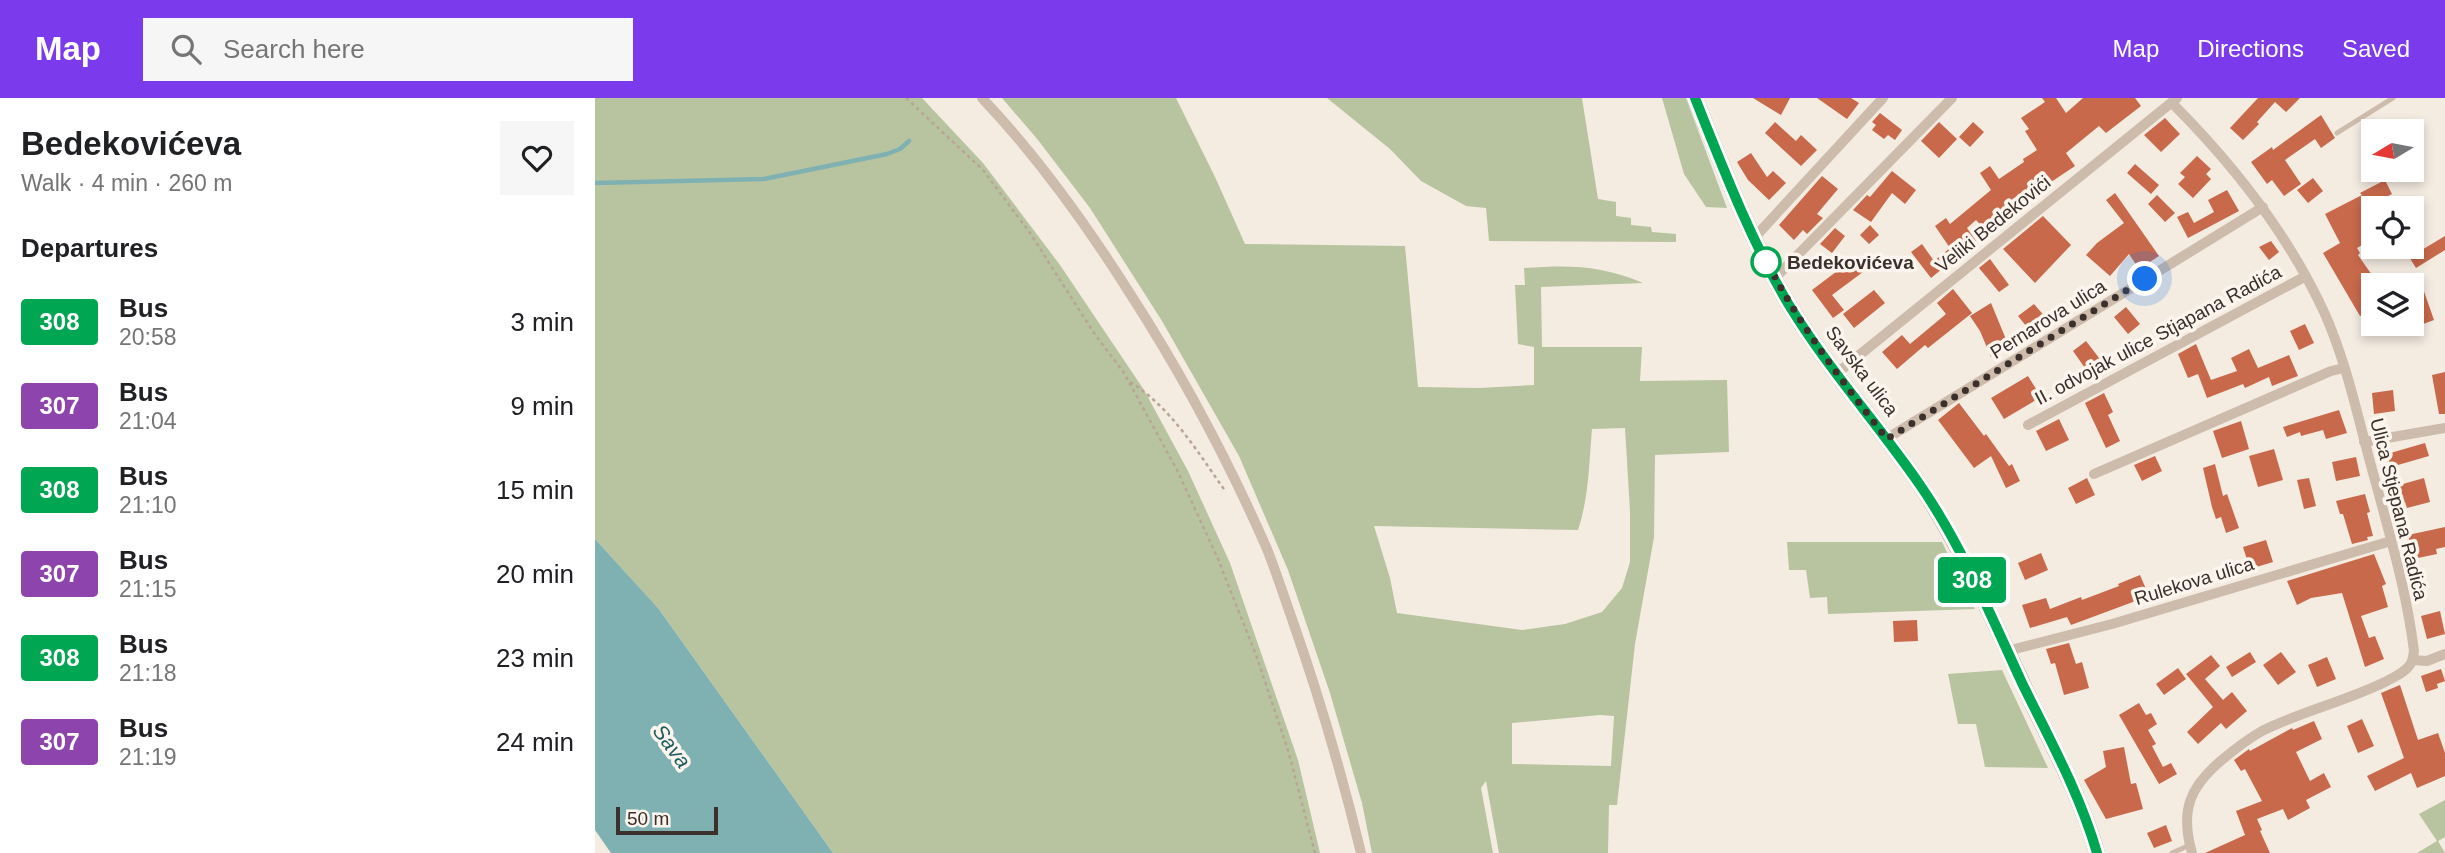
<!DOCTYPE html>
<html lang="en">
<head>
<meta charset="utf-8">
<style>
	:root { --surface:#fff; --page:#f6f6f6; --text:#202124; --muted:#757577; --accent:#7c3aed }
	body { margin:0; font-family:Helvetica,sans-serif; background:var(--page); color:var(--text); height:100vh; display:flex; flex-direction:column; font-size:26px; white-space:nowrap }
	* { box-sizing:border-box; margin:0 }
	p { font-size:23px; color:var(--muted) }
	.icon { flex:none; width:38px; height:38px; fill:none; stroke:currentColor; stroke-width:2; stroke-linecap:round; stroke-linejoin:round }
	.map { position:relative; flex:1; overflow:hidden }
	.side { display:flex; flex-direction:column; background:var(--surface); width:595px }
	.side>* { flex:none }
	.badge { padding:0 14px; border-radius:5px; font-size:24px; line-height:46px }
	.needle { width:46px; rotate:260deg }
	.buttons { position:absolute; left:1766px; top:21px; display:grid; gap:14px }
	.buttons a { display:grid; place-items:center; width:63px; height:63px; border-radius:0px; background:var(--surface); box-shadow:0 4px 10px #0003; font-size:35px }
	.scale { position:absolute; left:21px; bottom:18px; width:102px; box-sizing:border-box; padding-left:7px; border:4px solid #3b302b; border-top:0; font-size:19px; line-height:24px; white-space:nowrap; color:#3b302b; -webkit-text-stroke:5px #fbf5ee; paint-order:stroke }
	.you { position:absolute; width:35px; height:35px; margin:-18px; border:5px solid #fff; border-radius:50%; background:#1a73e8; box-shadow:0 0 0 10px #1a73e833 }
	.map>.badge { position:absolute; translate:-50% -50%; box-shadow:0 0 0 4px #fff }
	h2 { padding:0 21px; font-size:26px; line-height:63px }
	.round { display:grid; place-items:center; flex:none; width:74px; height:74px; border-radius:0px; background:var(--page) }
	.headline { display:flex; align-items:center; justify-content:space-between; height:119px; padding:0 21px }
	h1 { font-size:33px; font-weight:700; line-height:52px }
	ul { padding:0; list-style:none }
	li { display:flex; align-items:center; gap:21px; height:84px; padding:0 21px }
	li div { flex:1 }
	li b { display:block; font-size:26px }
	li em { font-style:normal }
	li .badge { min-width:77px; font-weight:700; text-align:center }
	header { display:flex; align-items:center; gap:42px; box-sizing:border-box; height:98px; padding:0 35px; background:var(--accent); color:#fff }
	header strong { font-size:33px }
	nav { display:flex; gap:38px; margin-inline-start:auto; font-size:24px }
	.search { width:490px; height:63px; background:var(--page); display:flex; align-items:center; gap:18px; box-sizing:border-box; padding:0 24px; border-radius:0px; color:var(--muted); font-size:26px }
	main { display:flex; flex:1; min-height:0 }
	.map>svg:first-child { display:block }
</style>
</head>
<body>
<header>
<strong>Map</strong>
<div class="search"><svg class="icon" aria-label="search" viewBox="0 0 24 24"><circle cx="10" cy="10" r="6"/><path d="M15 15l6 6"/></svg>Search here</div>
<nav><a>Map</a><a>Directions</a><a>Saved</a></nav>
</header>
<main>
<section class="side">
<div class="headline"><div><h1>Bedekovićeva</h1><p>Walk · 4 min · 260 m</p></div><a class="round"><svg class="icon" aria-label="heart" viewBox="0 0 24 24"><path d="M12 20l-8-8c-3-5 5-10 8-4 3-6 11-1 8 4z"/></svg></a></div>
<h2>Departures</h2>
<ul>
<li><span class="badge" style="background:#00a651;color:#fff">308</span><div><b>Bus</b><p>20:58</p></div><em>3 min</em></li>
<li><span class="badge" style="background:#8e44ad;color:#fff">307</span><div><b>Bus</b><p>21:04</p></div><em>9 min</em></li>
<li><span class="badge" style="background:#00a651;color:#fff">308</span><div><b>Bus</b><p>21:10</p></div><em>15 min</em></li>
<li><span class="badge" style="background:#8e44ad;color:#fff">307</span><div><b>Bus</b><p>21:15</p></div><em>20 min</em></li>
<li><span class="badge" style="background:#00a651;color:#fff">308</span><div><b>Bus</b><p>21:18</p></div><em>23 min</em></li>
<li><span class="badge" style="background:#8e44ad;color:#fff">307</span><div><b>Bus</b><p>21:19</p></div><em>24 min</em></li>
</ul>
</section>
<div class="map">
<svg width="1850" height="755" viewBox="0 0 1850 755">
	<rect width="100%" height="100%" fill="#f4ebe1"/>
	<path fill="#b8c4a0" fill-rule="evenodd" d="M0,0H327L388,65L465,167L549,292L593,373L635,465L703,662L725,755H238L63,510L0,441Z
		M407,0H581L620,79L650,146L810,148L823,289L884,290L939,287V249L923,246L920,187H930L929,170C975,167 1005,167 1048,185L946,189L947,249H1047L1045,283L1132,282L1134,354L1060,357L1059,439L1040,546L1022,707H1014L1013,755H904L891,683L886,690L898,755H777L767,705L735,595L693,472L644,358L567,223L495,110L443,42ZM1030,330L1035,413V464L1027,490L1007,514L970,526L927,532L802,515L795,480L779,428L983,432C994,399 994,365 997,331ZM1005,617L1019,618L1016,668L917,666V625Z
		M732,0H987L1003,101L1021,104V118L1036,120V127L1056,129L1057,134L1081,136V144L894,143L891,110L871,108L826,83L795,51Z
		M1067,0H1091L1132,110L1111,109L1089,76Z
		M1192,444H1347L1380,511L1233,516L1232,499L1215,500L1211,472H1194Z
		M1407,572L1453,670L1390,669L1381,626H1363L1353,576Z
		M1850,702V739L1843,743L1850,755H1822L1842,743L1824,716Z"/>
	<path fill="#7fb0b2" d="M0,441L63,510L238,755H16L0,732Z"/>
	<g fill="none" stroke-linecap="round" stroke-linejoin="round">
		<path stroke="#7fb0b2" stroke-width="4.5" d="M0,85L169,81L292,56L305,51L314,43"/>
	</g>
	<path fill="#c8694b" d="M1158,0H1195L1186,17Z
		M1222,0H1256L1264,5L1252,21Z
		M1447,0H1461L1471,15L1488,0H1540L1546,8L1511,35L1504,28L1471,55L1480,68L1402,120L1404,123L1392,134L1381,122L1372,130L1381,143L1336,180L1316,154L1327,146L1339,163L1355,150L1340,128L1351,120L1355,126L1396,92L1385,75L1395,68L1404,81L1429,64L1428,61L1442,52L1430,33L1434,31L1426,20L1450,4Z
		M1663,0H1705L1691,14L1680,4L1662,24L1664,26L1648,42L1635,30Z
		M1285,15L1307,32L1300,42L1293,37L1289,41L1277,32L1281,27L1277,24Z
		M1726,17L1740,40L1726,50L1720,41L1690,62L1706,86L1689,98L1677,82L1672,86L1656,64L1677,49L1678,52Z
		M1570,20L1585,36L1566,54L1549,37Z
		M1180,24L1201,43L1206,37L1222,52L1206,68L1170,35Z
		M1344,24L1362,41L1344,60L1326,43Z
		M1378,24L1389,34L1375,49L1364,39Z
		M1156,55L1172,79L1178,73L1191,85L1174,102L1153,82L1142,64Z
		M1602,58L1616,71L1611,76L1616,81L1598,100L1583,86L1590,79L1585,75Z
		M1540,66L1564,87L1556,96L1532,75Z
		M1297,73L1321,92L1310,106L1297,95L1276,124L1258,112L1272,97L1275,99Z
		M1227,78L1243,91L1222,116L1228,120L1212,136L1208,132L1199,142L1184,127Z
		M1718,80L1728,93L1713,105L1702,92Z
		M1790,82L1797,96L1778,106V141L1762,150L1765,155L1763,157L1777,177L1768,183L1778,202V211L1765,218L1728,155L1745,145L1730,116L1767,97L1765,95Z
		M1632,92L1644,113L1593,140L1582,119L1593,114L1599,125L1619,114L1613,102Z
		M1520,95L1564,158L1544,171L1534,156L1515,178L1491,157L1502,145L1529,125L1511,102Z
		M1562,97L1580,115L1570,124L1553,106Z
		M1448,118L1476,147L1440,185L1408,151Z
		M1275,127L1284,137L1274,146L1265,137Z
		M1240,130L1250,138L1237,155L1225,146Z
		M1850,138V152L1821,170L1808,149H1823L1825,153Z
		M1676,143L1684,154L1674,162L1664,149Z
		M1262,158L1272,171L1237,197L1249,212L1238,220L1217,192Z
		M1395,161L1414,187L1404,194L1384,170Z
		M1826,185L1839,222L1823,228L1816,210V189Z
		M1358,191L1377,215L1333,250L1330,247L1302,271L1287,254L1307,237L1315,246L1351,216L1342,205Z
		M1279,192L1290,205L1259,230L1248,216Z
		M1396,205L1415,251L1396,259L1385,233L1375,218Z
		M1439,206L1452,221L1436,234L1423,218Z
		M1531,209L1545,226L1533,236L1519,219Z
		M1710,226L1719,245L1704,252L1695,233Z
		M1491,243L1511,269L1497,280L1478,253Z
		M1601,246L1616,282L1642,273L1636,260L1654,251L1663,270L1694,257L1703,278L1677,288L1674,279L1650,290L1648,286L1612,300L1603,276L1593,280L1583,256Z
		M1850,274V316H1844L1837,277Z
		M1433,278L1446,299L1409,321L1396,300Z
		M1798,292L1800,313L1779,316L1777,295Z
		M1509,295L1518,314L1513,317L1525,343L1511,350L1490,305Z
		M1364,305L1389,338L1391,336L1414,368L1417,366L1425,383L1411,390L1396,358L1379,370L1343,322Z
		M1744,312L1752,335L1731,341L1728,332L1706,338L1705,334L1692,339L1688,329Z
		M1464,321L1474,342L1451,353L1441,333Z
		M1646,323L1654,351L1627,360L1618,333Z
		M1830,345L1834,358L1796,369L1792,356Z
		M1679,351L1688,382L1663,389L1654,358Z
		M1560,358L1567,373L1547,383L1539,367Z
		M1761,359L1765,378L1741,383L1737,364Z
		M1620,366L1628,398L1632,396L1644,430L1631,435L1626,419L1621,421L1617,409L1608,370Z
		M1492,380L1500,397L1481,406L1473,390Z
		M1714,380L1721,408L1709,411L1702,382Z
		M1829,380L1835,404L1812,410L1810,404L1805,406L1801,388Z
		M1770,396L1775,414L1772,415L1778,438L1772,439L1773,442L1757,446L1748,416H1745L1741,403Z
		M1850,429V449L1841,451L1842,456L1818,461L1813,437Z
		M1671,442L1678,464L1655,471L1648,449Z
		M1446,455L1453,472L1430,482L1423,465Z
		M1779,456L1791,486L1787,488L1793,509L1766,518L1774,540L1780,538L1789,561L1770,569L1747,495L1716,500L1702,507L1692,483Z
		M1545,477L1554,498L1476,527L1472,519L1435,530L1427,507L1451,500L1455,511L1486,499L1487,502L1524,488L1523,486Z
		M1845,513L1850,536L1832,541L1826,518Z
		M1322,522L1323,543L1299,544L1298,523Z
		M1474,545L1481,566L1487,564L1494,590L1469,597L1460,565L1456,566L1451,551Z
		M1655,554L1661,564L1637,579L1631,569Z
		M1686,554L1701,574L1683,587L1668,567Z
		M1616,557L1625,568L1610,581L1628,602L1637,594L1652,613L1631,631L1626,625L1603,646L1592,634L1618,609L1591,576Z
		M1732,559L1741,581L1722,589L1713,567Z
		M1583,570L1591,581L1569,597L1561,586Z
		M1846,571L1850,583L1842,586L1843,590L1831,594L1826,578Z
		M1805,587L1823,642L1843,635L1850,655V678L1822,690L1816,675L1780,693L1772,678L1809,660L1786,595Z
		M1544,605L1551,617L1556,615L1562,626L1553,632L1561,646L1557,648L1568,669L1576,665L1582,676L1564,686L1524,617Z
		M1767,621L1779,648L1763,655L1752,628Z
		M1719,623L1727,641L1701,654L1715,683L1729,675L1736,689L1711,702L1715,710L1693,722L1688,711L1662,721L1667,732L1665,733L1675,755H1610L1650,737L1641,713L1667,703L1650,671L1646,673L1639,662L1654,651L1655,653L1697,630L1698,632Z
		M1529,649L1536,686L1541,685L1548,711L1511,721L1489,682L1511,669L1508,653Z
		M1571,727L1577,743L1559,750L1552,735Z"/>
	<g fill="none" stroke-linecap="round" stroke-linejoin="round">
		<path stroke="#b9a596" stroke-width="2.5" stroke-dasharray="3.5 3.5" stroke-linecap="butt" d="M311,0L388,72L435,135L499,235L529,275L583,374L623,461L661,557L693,652L720,755
			M535,284C577,310 603,355 631,394"/>
		<path stroke="#cdbbac" stroke-width="5" d="M1742,35L1798,0
			M1577,755L1595,747"/>
		<path stroke="#cdbbac" stroke-width="10" d="M387,0C443,59 491,126 534,194C587,276 633,362 672,451C681,474 689,498 697,521C724,598 747,676 766,755
			M1577,5C1639,67 1692,134 1729,214C1753,267 1764,326 1780,382C1795,438 1812,495 1819,553C1818,558 1818,564 1814,568C1809,575 1799,579 1792,583C1752,603 1707,613 1667,633C1653,641 1640,651 1628,661C1594,689 1585,713 1597,755
			M1159,140L1288,0
			M1180,180L1357,0
			M1241,276L1582,0
			M1433,327L1711,178
			M1291,341L1668,109
			M1769,344L1850,330
			M1499,376L1736,273L1749,270
			M1412,553L1517,526L1796,443
			M1818,562L1832,563L1850,556"/>
		<path stroke="#a18a7d" stroke-width="16" d="M1100,0C1128,70 1156,143 1194,207C1233,271 1283,326 1325,387C1367,449 1400,527 1432,595C1457,647 1486,699 1502,755"/>
	</g>
	<g fill="none" stroke-linecap="round" stroke-linejoin="round">
		<defs>
			<path id="line" d="M1100,0C1128,70 1156,143 1194,207C1233,271 1283,326 1325,387C1366,446 1397,520 1427,585C1454,640 1485,696 1502,755"/>
		</defs>
		<use href="#line" stroke="#fff" stroke-width="16"/>
		<use href="#line" stroke="#00a651" stroke-width="10"/>
		<path stroke="#3b302b" stroke-width="7" stroke-dasharray="0 12.6" d="M1171,164L1170,160C1203,226 1247,283 1292,341L1550,181"/>
	</g>
	<circle fill="#fff" stroke="#00a651" stroke-width="3.5" cx="1171" cy="164" r="14"/>
	<g text-anchor="middle" dominant-baseline="central" stroke-width="7" stroke-linejoin="round" paint-order="stroke">
		<g font-size="19" fill="#3b302b" stroke="#fbf5ee">
			<text transform="translate(1398 126) rotate(-39)">Veliki Bedekovići</text>
			<text transform="translate(1453 221) rotate(-32)">Pernarova ulica</text>
			<text transform="translate(1563 237) rotate(-28)">II. odvojak ulice Stjapana Radića</text>
			<text transform="translate(1267 273) rotate(53)">Savska ulica</text>
			<text transform="translate(1804 411) rotate(76)">Ulica Stjepana Radića</text>
			<text transform="translate(1599 483) rotate(-17)">Rulekova ulica</text>
		</g>
		<g font-size="19" font-weight="bold" fill="#3b302b" stroke="#fbf5ee" text-anchor="start">
			<text x="1192" y="164">Bedekovićeva</text>
		</g>
		<g font-size="21" font-style="italic" fill="#1f5a5e" stroke="#fbf5ee">
			<text transform="translate(77 648) rotate(54)">Sava</text>
		</g>
	</g>
</svg>
<div class="buttons">
<a><svg class="needle" viewBox="-14 -14 28 28"><path d="M0-13l5 13h-10z" fill="#e53935"/><path d="M0 13l5-13h-10z" fill="#757577"/></svg></a>
<a><svg class="icon" aria-label="locate" viewBox="0 0 24 24"><circle cx="12" cy="12" r="6"/><path d="M12 2v4M12 18v4M2 12h4M18 12h4"/></svg></a>
<a><svg class="icon" aria-label="layers" viewBox="0 0 24 24"><path d="M12 4l9 5-9 5-9-5zM3 14l9 5 9-5"/></svg></a>
</div>
<div class="scale">50 m</div>
<div class="you" style="left:1550px;top:181px"></div>
<b class="badge" style="left:1377px;top:482px;background:#00a651;color:#fff">308</b>
</div>
</main>
</body>
</html>
